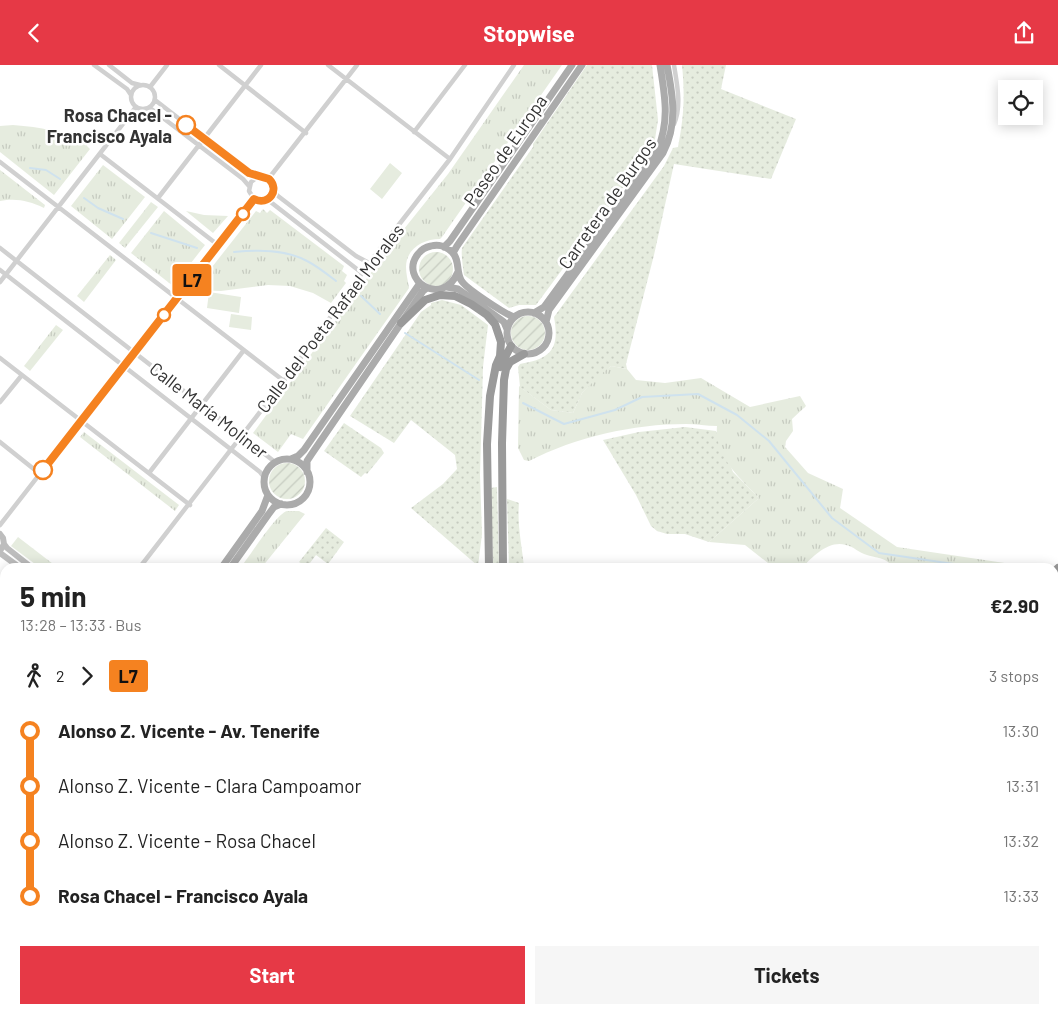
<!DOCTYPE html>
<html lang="en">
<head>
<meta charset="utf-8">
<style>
	:root { --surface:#fff; --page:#f6f6f6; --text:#222; --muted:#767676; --accent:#e63946 }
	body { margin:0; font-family:Barlow,sans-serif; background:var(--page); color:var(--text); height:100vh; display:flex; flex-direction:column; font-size:19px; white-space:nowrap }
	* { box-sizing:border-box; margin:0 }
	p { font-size:16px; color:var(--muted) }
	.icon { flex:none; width:28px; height:28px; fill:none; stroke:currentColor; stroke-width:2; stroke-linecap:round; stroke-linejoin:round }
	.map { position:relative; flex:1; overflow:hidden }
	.drawer { position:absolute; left:0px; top:498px; width:1059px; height:451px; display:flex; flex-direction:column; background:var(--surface); border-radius:15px 15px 0 0; box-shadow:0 2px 12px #0003 }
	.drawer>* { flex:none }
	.badge { padding:0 10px; border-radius:4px; font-size:18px; line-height:32px }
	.tools { position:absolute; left:998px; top:15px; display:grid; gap:10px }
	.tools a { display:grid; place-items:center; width:45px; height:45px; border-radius:0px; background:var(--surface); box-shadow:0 2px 12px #0003; font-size:25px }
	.map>.badge { position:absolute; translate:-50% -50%; box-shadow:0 0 0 2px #fff }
	.legs { display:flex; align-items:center; gap:8px; height:55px; padding:0 20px; font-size:16px }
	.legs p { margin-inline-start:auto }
	.headline { display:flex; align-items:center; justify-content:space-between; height:85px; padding:0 20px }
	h1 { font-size:28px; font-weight:700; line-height:38px }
	.cta { display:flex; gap:10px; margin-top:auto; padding:10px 20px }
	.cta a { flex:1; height:58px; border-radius:0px; background:var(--accent); color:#fff; font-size:20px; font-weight:700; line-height:58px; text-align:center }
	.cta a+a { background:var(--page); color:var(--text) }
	ul { padding:0 20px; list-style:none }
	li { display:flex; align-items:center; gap:18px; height:55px; font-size:19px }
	li i { display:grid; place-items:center; width:8px; height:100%; margin:0 6px; background:currentColor }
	li i::after { content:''; width:12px; height:12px; margin:-6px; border:4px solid; border-radius:50%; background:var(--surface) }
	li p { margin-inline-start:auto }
	li:first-child i { background:linear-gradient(#0000 50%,currentColor 0) }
	li:last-child i { background:linear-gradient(currentColor 50%,#0000 0) }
	header { display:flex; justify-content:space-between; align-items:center; height:65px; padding:0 20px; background:var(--accent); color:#fff; font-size:22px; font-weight:700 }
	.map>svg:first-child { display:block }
</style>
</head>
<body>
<header><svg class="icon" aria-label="back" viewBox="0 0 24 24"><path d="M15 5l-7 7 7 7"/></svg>Stopwise<svg class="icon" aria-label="share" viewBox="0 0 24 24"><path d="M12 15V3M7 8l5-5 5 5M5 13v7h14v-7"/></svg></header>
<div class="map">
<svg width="1058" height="948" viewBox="0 0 1058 948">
	<defs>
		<pattern id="grass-dots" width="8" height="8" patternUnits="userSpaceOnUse" patternTransform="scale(1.25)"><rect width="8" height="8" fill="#e6ecdf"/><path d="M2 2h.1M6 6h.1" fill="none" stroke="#c6cbc0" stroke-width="1.8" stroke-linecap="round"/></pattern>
		<pattern id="park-tufts" width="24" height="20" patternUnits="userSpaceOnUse" patternTransform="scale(1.25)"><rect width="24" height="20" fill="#e6ecdf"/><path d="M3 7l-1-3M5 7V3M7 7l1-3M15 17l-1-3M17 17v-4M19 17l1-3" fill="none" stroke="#c6cbc0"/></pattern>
		<pattern id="garden-furrows" width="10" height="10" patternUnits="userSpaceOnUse" patternTransform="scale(1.25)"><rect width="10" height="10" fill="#e6ecdf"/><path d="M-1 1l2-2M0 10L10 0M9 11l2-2" fill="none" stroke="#c6cbc0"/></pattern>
	</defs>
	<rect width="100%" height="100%" fill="#fff"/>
	<path fill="url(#grass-dots)" d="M587,0H652L658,55L655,74L646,91L536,240H519L509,243L464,210C463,203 461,189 462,183L533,82V79Z
		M682,0H726L721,24L796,54L771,114L674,99L654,190L626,299L627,304L611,301L582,328L573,348L551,345L520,322L518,302L520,299C551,294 560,284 554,252L664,101L673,83L678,82C684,51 685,31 682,0Z
		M442,235L461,240L488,260L483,302L480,410L482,469L478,501L411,443L443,419L457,404L455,390L411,355L394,378L350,351L421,247L431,240V238Z
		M344,358L381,383L384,388L367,409L365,408L361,412L324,386Z
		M685,362L716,366L733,407L759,433L709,477L685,469H667L657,466L651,461L636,430L603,375L639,367Z
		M497,422L499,502H493L491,423Z
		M507,434L519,438C517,460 522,481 524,502H509Z
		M326,463L344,477L328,499L316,490L307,502L299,497Z
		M553,944H635L632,948H556Z"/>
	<path fill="url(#park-tufts)" d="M524,0H562L442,172L440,174C423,174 406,184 406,202C406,209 408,216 409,223L407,226L303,374L291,369L278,387L253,368L392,179L448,109Z
		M13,60C42,62 61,67 87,77V81L90,84L54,130L0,87V61Z
		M103,100L145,132L112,174L71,141Z
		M0,105L45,140L44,143C29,136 17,133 0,136Z
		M151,137L158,142L125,183L119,178Z
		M263,144L267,148L270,145L344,201L342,206L347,210L344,216L346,218L331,238L313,228L290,221L268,220L221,226L194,225L256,146L260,148Z
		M164,146L205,180L173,221L131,188Z
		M186,146L204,150L228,151L213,168Z
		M110,190L116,195L84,237L77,231Z
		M56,260L63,265L30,306L24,301Z
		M611,301L627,304L636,315L665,318L701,313L750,342L800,331L806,341L792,354L793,366L786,376L785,382L808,408L843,424L840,443L897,482L1032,502H894C883,492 881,494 867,490C859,488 853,481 846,480C829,475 813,491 803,502H773L745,480L709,477L759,433C740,413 714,391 717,361C707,361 696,359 686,359C633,359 576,372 529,396L524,395L518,383L519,321L551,345L573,348L582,328L600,310Z
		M84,367L179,440L175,446L80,372Z
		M287,446H299L305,449L262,502H241C250,491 276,449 287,446Z
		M18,472L57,502H39L11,481Z
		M416,944H489V948H416Z"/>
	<path fill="url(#garden-furrows)" d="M419 204a17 17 0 1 1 34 0a17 17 0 1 1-34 0Z
		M511 268a17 17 0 1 1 34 0a17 17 0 1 1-34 0Z
		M269 416a18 18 0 1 1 36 0a18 18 0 1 1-36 0Z"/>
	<path fill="#e6ecdf" d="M390,98L402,108L382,134L370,124Z
		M209,227L241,232L239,248L207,243Z
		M231,249L252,252L251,265L229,262Z"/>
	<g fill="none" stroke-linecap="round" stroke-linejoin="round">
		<path stroke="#cfe2ee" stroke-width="2" d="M30,103L46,105L60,114
			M84,133L98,143L123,154
			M151,168L197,183
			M234,187C257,185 285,184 307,196C317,201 327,209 336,216
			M361,231L380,249
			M405,268L479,315
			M523,338L564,359L615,345L642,332L698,329L737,350L769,376L832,453L879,488L974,502"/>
		<path stroke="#d0d0d0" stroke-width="4.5" d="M94,0L127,24L131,30
			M109,0L132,18L140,20
			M219,0L306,68
			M328,0L450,94
			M131 32a12 12 0 1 1 24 0a12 12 0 1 1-24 0Z
			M150,22L167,0
			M155,35L249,108L269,113L272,117L274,127C270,135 263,138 254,134L249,126L251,117L259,111
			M150,43L243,114L249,121
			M674,59C682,41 677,19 674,0
			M414,67L465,0
			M100,89L218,180
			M0,97L284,316
			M269,113L357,0
			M274,127L278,131L356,191L369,198
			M158,133L261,0
			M268,135L362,208
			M0,183L275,397
			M0,205L260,407L264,412
			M0,217L136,42
			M0,293L190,440
			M0,337L22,310
			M0,377L40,409
			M149,408L244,285
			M0,460L254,134
			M140,502L284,316L376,189L450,94L514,0
			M0,695L5,688
			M0,863L5,856
			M254,944L260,948
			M270,948L272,944"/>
		<path stroke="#bdbdbd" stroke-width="6" d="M0,469L3,473L4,479L0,486
			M4,479L7,483L31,502
			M0,488L19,502"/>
		<path stroke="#ababab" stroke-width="7" d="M444,182L450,176L572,0
			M453,188L457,181L582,0
			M458,207C442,244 398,214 418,189C421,185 426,182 431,181C438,179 446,181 452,187C460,195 456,206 461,215C465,223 505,249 514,252
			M447,222L458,224L500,254L504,257L507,264
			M507 268a21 21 0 1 1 42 0a21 21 0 1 1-42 0Z
			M534,248L544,242L657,87C670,55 665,32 660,0
			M546,257L549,245L663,88C678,59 673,31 667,0
			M291,394L298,391L304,385L420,218
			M264 417a23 23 0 1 1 46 0a23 23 0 1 1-46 0Z
			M307,407V396L311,390L423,226L427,223
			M222,502L262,446L268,430
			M231,502L268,450L274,442L281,439
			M0,822L5,815
			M0,835L5,828
			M402,948V944
			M409,948V944"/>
		<path stroke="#9a9a9a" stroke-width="8" d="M401,258L425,235L440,230L455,231L471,239L487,250L495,259L501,277L500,291L496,300L490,331L487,379L489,502
			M500,302L511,281
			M503,502L502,378L504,315L506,304L510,297L524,289
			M1054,507L1058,503
			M1054,522L1058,518
			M1054,530L1058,527
			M1054,550L1058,546
			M1054,571L1058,567
			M515,944L516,948
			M548,944L551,948
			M641,948L644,944
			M657,948L660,944
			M689,948L691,944"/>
	</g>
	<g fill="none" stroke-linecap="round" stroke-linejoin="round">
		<defs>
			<path id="line-1" d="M43,405L254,134C269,141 280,125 269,114L249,108L186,60"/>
		</defs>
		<use href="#line-1" stroke="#fff" stroke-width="11"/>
		<use href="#line-1" stroke="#f58220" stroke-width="8"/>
	</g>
	<g fill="#fff" stroke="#f58220" stroke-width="2.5">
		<circle cx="186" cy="60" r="9"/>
		<circle cx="243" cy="149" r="6"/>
		<circle cx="164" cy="250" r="6"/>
		<circle cx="43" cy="405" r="9"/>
	</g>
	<g text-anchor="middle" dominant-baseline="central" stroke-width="5" stroke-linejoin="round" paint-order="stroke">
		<g font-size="18" font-weight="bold" fill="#333" stroke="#fff" text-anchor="end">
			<text x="172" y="50">Rosa Chacel -<tspan x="172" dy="21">Francisco Ayala</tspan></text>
		</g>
		<g font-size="18" fill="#333" stroke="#fff">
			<text transform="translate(505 85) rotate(-55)">Paseo de Europa</text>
			<text transform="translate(607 138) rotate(-55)">Carretera de Burgos</text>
			<text transform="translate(330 253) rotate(-53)">Calle del Poeta Rafael Morales</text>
			<text transform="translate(209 345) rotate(38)">Calle María Moliner</text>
		</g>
	</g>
</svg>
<div class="tools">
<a><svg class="icon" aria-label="locate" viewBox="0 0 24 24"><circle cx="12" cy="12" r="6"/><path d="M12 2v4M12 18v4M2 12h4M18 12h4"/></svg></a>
</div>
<b class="badge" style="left:192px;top:215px;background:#f58220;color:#111">L7</b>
<section class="drawer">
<div class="headline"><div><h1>5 min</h1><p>13:28 – 13:33 · Bus</p></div><b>€2.90</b></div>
<div class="legs"><svg class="icon" aria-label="walk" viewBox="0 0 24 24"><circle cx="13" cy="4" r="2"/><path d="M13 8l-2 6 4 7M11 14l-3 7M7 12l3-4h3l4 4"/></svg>2<svg class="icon" aria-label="forward" viewBox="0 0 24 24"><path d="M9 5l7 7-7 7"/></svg><b class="badge" style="background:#f58220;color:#111">L7</b><p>3 stops</p></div>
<ul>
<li><i style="color:#f58220"></i><b>Alonso Z. Vicente - Av. Tenerife</b><p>13:30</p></li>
<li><i style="color:#f58220"></i><span>Alonso Z. Vicente - Clara Campoamor</span><p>13:31</p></li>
<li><i style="color:#f58220"></i><span>Alonso Z. Vicente - Rosa Chacel</span><p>13:32</p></li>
<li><i style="color:#f58220"></i><b>Rosa Chacel - Francisco Ayala</b><p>13:33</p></li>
</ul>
<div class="cta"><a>Start</a><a>Tickets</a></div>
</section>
</div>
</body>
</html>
